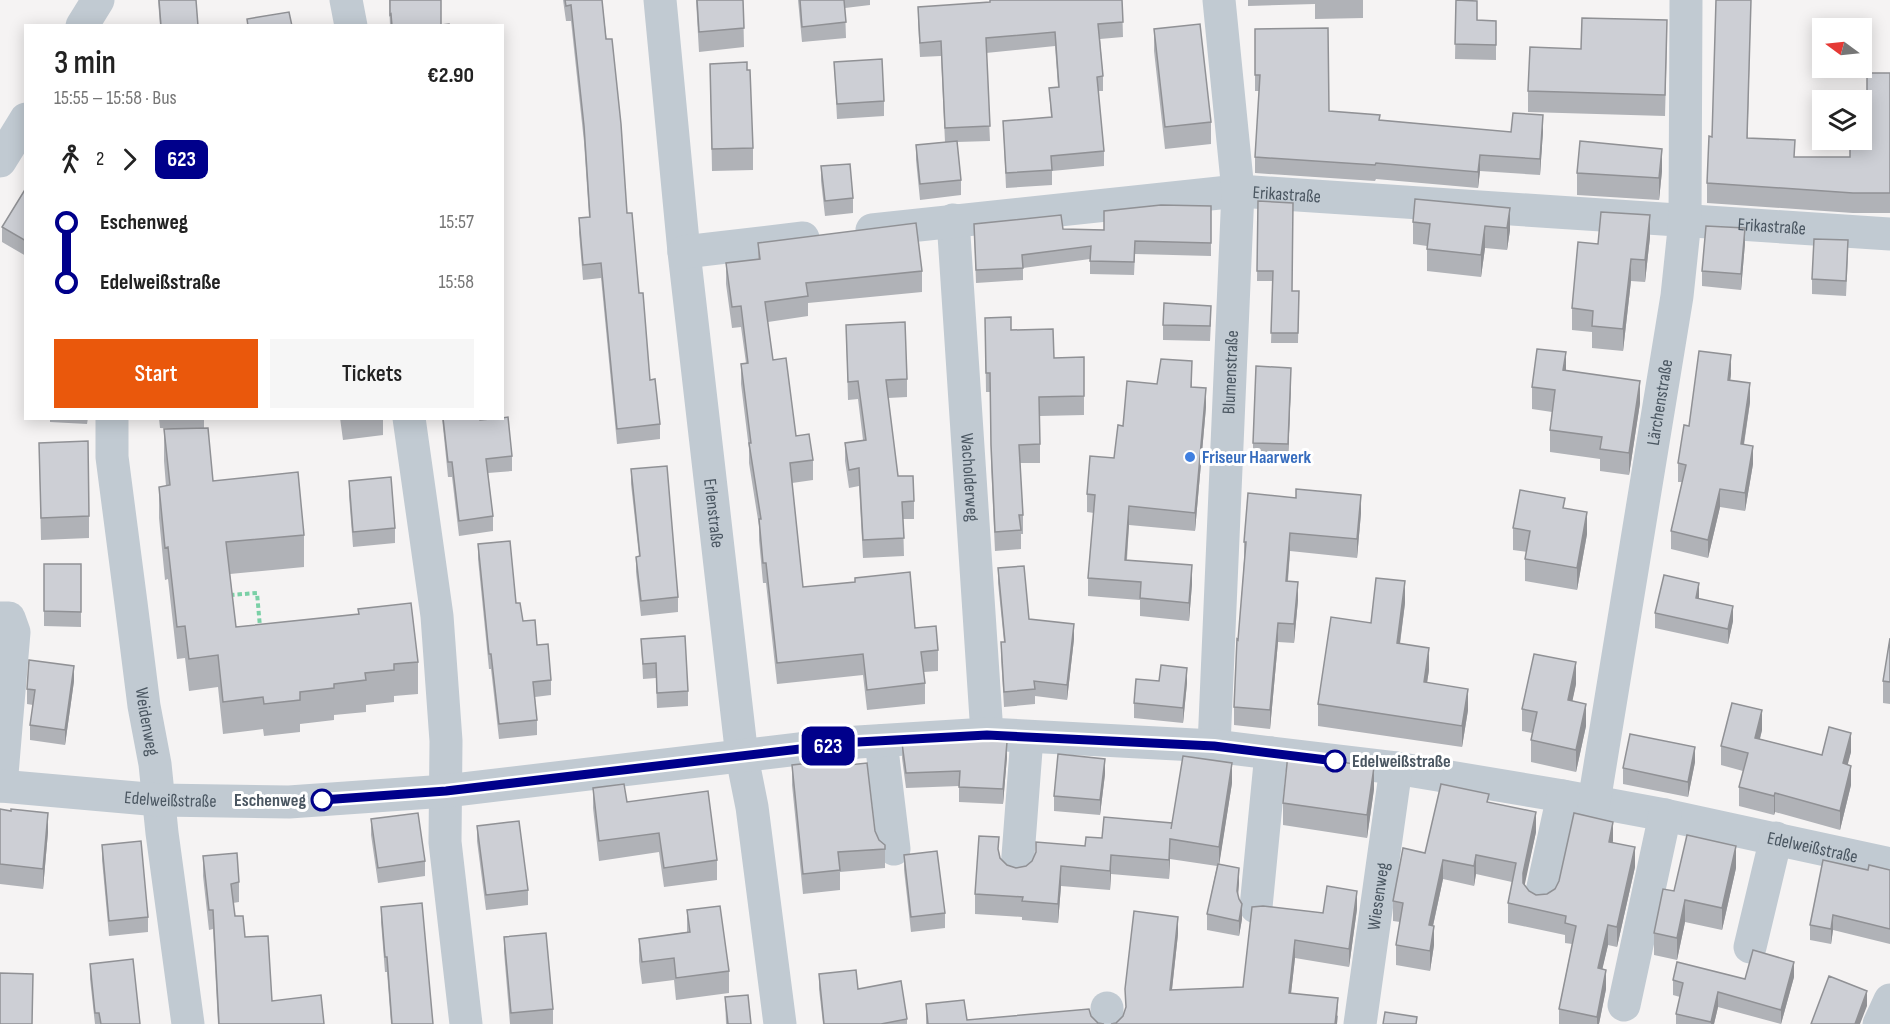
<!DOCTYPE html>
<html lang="en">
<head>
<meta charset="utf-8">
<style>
	:root { --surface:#fff; --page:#f6f6f6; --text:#222; --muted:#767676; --accent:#ea580c }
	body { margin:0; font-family:"Sofia Sans Condensed",sans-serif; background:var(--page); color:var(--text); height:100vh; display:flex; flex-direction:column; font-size:22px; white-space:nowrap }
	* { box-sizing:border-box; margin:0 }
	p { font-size:20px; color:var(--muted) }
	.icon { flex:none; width:33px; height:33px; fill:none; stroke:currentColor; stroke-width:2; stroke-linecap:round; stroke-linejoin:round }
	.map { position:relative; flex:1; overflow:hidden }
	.drawer { position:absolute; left:24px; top:24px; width:480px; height:396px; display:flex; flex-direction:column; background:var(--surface); border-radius:0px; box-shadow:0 3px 15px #0003 }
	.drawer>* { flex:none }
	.badge { padding:0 12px; border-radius:9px; font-size:21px; line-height:39px }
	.needle { width:39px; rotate:285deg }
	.fabs { position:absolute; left:1812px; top:18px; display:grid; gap:12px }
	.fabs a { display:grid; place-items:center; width:60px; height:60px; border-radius:0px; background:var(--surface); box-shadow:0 3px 15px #0003; font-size:30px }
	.map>.badge { position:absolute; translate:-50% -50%; box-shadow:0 0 0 3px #fff }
	.legs { display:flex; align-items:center; gap:9px; height:66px; padding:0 30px; font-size:20px }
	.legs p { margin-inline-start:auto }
	.overview { display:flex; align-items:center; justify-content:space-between; height:102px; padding:0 30px }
	h1 { font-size:33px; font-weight:600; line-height:45px }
	.primary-button { display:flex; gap:12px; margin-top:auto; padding:12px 30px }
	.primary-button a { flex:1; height:69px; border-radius:0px; background:var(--accent); color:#fff; font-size:24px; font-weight:600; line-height:69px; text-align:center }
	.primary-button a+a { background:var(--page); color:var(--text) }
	ul { padding:0 30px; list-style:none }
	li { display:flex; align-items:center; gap:21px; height:60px; font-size:22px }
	li i { display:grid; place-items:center; width:9px; height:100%; margin:0 8px; background:currentColor }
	li i::after { content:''; width:15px; height:15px; margin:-8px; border:4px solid; border-radius:50%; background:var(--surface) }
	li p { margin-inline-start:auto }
	li:first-child i { background:linear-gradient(#0000 50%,currentColor 0) }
	li:last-child i { background:linear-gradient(currentColor 50%,#0000 0) }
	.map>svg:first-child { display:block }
</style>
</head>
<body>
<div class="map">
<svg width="1890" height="1024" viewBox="0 0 1890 1024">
	<rect width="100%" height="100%" fill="#f5f3f3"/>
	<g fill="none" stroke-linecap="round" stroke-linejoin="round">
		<path stroke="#7ad0a6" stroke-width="4" stroke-dasharray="4.5 3" stroke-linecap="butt" d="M230,595L257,593L260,627"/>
		<g stroke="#c1cad2" stroke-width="33">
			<path d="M346,0L351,26"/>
			<path id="s1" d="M660,0L684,252L742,757L752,807L780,1024"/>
			<path d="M82,26L98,0"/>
			<path d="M0,161L26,119"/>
			<path id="s2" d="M953,220L987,734"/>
			<path id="s3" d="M872,230L1238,191L1890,234"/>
			<path d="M684,252L803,238"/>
			<path id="s4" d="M112,418V457L131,603L144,706L155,764L162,833L188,1024"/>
			<path d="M409,418L437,616L446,741L445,842L466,1024"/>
			<path d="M0,618H9L14,632L1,786"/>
			<path d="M881,741L894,849"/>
			<path id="s5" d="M1214,746L1238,191L1219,0"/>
			<path id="s6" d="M0,786L159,800L289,802L446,791L858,742L987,734L1214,746L1396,768L1563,796L1665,815L1890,864"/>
			<path id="s7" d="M1594,802L1677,296L1685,220L1686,0"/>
			<path d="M1017,869L1027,737"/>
			<path d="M1541,896L1563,796"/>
			<path d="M1256,907L1271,753"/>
			<path d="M1750,947L1776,838"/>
			<path d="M1624,1005L1665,815"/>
			<path d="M1107,1008V1024"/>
			<path id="s8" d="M1360,1024L1396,768"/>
			<path d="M1879,1024L1890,1000"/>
		</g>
	</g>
	<path fill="#b0b2b7" d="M158,0H196L198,26H160Z
		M389,0H441V25L449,26H390Z
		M563,0H602L627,213L639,293L650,380L660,424V439L617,444L601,278L583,280L579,233V218L589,217L584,142L571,21H566Z
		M696,0H743L744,47L699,52Z
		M798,0H870V5L845,8L846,38L802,42Z
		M1122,0L1123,37L1100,39L1103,76V91H1098L1104,151V166L1052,171V185L1006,188L1003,121L1051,117L1049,88L1058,87L1055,46L986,53L990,141L957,142L961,180V195L920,200L916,160V145L945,142L941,56L920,57L918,22V7Z
		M1248,0H1363V18L1315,19V4L1248,6Z
		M1456,0L1477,20L1496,21V60L1455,59Z
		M1154,29L1211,122V144L1165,149L1154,51Z
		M1255,29L1329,111L1380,120L1511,132L1543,131L1540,175L1480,171L1478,188L1376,179L1375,181L1255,173V157L1259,91H1255Z
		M1667,41L1665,116L1528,112V91Z
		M834,62L884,101V116L837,119Z
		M710,64L753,148V170L712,171Z
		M1890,73V213H1853L1707,203V183L1712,137L1747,138L1795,157H1850L1867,99Z
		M821,166L853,198V213L825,216L821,181Z
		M1662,171L1659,200L1577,195V173Z
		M26,188V256L2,242V227Z
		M1258,201L1292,291H1299L1298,343H1271L1273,281H1257Z
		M1211,206V256L1135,254L1134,275L1090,274V259L1023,268V280L976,283L974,224L1063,229L1104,230Z
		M1510,208V230L1507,250L1485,248L1481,277L1427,271V246L1413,244V222Z
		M1650,237L1645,282L1631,281L1623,351L1592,348V332L1572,330V308L1598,244Z
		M758,243L922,271V292L808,303V316L768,322L773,360L796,436L813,460V480L792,483L803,587L915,628L938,650V671L924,672L925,683V704L867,710L863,675L777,684L766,583H763L759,540V526L749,463V449L741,384V364L746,363L741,327L732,328L726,284V263L758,259Z
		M1745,243L1741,290L1702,286V271Z
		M1848,256L1846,296L1812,294V279Z
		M985,318L1011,330L1054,358L1084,357V415L1040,416V463H1020L1023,515V534H1021V549L995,551L991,464L990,392H986Z
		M1211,321L1210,341L1163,340V325Z
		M846,325L907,379V397L888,398L898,476L914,501V519H903L904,556L863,558L859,486L849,488L845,461V443L863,440L858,399L848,400Z
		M1566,371L1640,403L1629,475L1600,471V459L1550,452V430L1552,412L1532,409V387Z
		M1731,374L1730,381L1750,402L1744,445L1753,464L1745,511L1720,507L1708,558L1671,549V531L1682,482H1678V463L1689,426Z
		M1192,379V387L1206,407L1195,531L1129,525L1127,560L1192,584L1189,621L1140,616V600L1088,596V578L1094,513L1087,512V494L1114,458L1123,426L1157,384Z
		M1291,383L1288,459L1253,458V443Z
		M50,418H88L87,424L50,422Z
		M159,418H204V428L213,481L304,535V567L230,574L236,627L358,614V609L418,662V694L394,696V702L366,705V712L334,715V720L300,724V732L264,736L263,729L223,734L218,687L189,691L185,658L177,659L168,579L165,580L159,518V487L166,486L164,461V429H183L160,428Z
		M340,418H383V435L343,440Z
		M442,418H480L512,456V471L488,473L493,516V531L459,536L452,477H448Z
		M39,443L89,516V538L41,540Z
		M631,469L678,597V612L641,616L636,572V557L639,556L631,484Z
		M349,481L395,528V543L353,547L349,496Z
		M1565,508L1587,534L1577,590L1525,581V559L1527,552L1513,550V528Z
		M1361,513L1357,558L1290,551L1288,581L1298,600L1294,643L1278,642L1270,729L1234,725V707L1244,561V542Z
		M478,544L516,603L523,621L537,645L551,680V695L535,697L537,720V735L499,739L491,669H489L478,559Z
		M44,564H81V627L44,626Z
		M998,568L1029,619L1074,639L1067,700L1035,696V704L1004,707L1001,657V642H1004L998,583Z
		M1699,599L1733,621L1728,644L1655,628V613Z
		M1405,603L1400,644L1429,670L1427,682L1468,710L1462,747L1318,726V704L1371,623Z
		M1890,638V704L1883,703V681Z
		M641,639L688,691V706L657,708L656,678L643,679Z
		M74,681L65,745L30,740V725L33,705L27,704V689Z
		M1159,681L1187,683L1183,723L1134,718V703Z
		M1576,684L1572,701L1586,726L1576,772L1531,762V740L1532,733L1522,731V709Z
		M1762,730L1760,739L1822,755L1851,752L1847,765L1851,785L1840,830L1775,812L1774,815L1739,806V787L1743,771L1721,765V746Z
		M902,743L1007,757L1003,804L959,802V786L906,788L902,758Z
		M1695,762L1688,797L1623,784V768Z
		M792,765L830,767L875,831L879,840L885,845V868L840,872V890L803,894L792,785Z
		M1105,774L1100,815L1054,811V796Z
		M1232,783L1219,864L1239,883L1238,896L1242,919L1239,936L1207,930V914L1217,866L1170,859L1169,879L1111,874L1110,890L1061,886L1058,923L1022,920V917L975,914V894L999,852L1000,858L1007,865L1016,868L1026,866L1085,846L1102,838L1172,823Z
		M593,788L627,802L717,860V880L664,887L659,852L599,861L593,808Z
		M1374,789L1367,838L1283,825V803Z
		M1489,802L1536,832L1524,884L1529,891L1536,895L1547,894L1613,843L1635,867L1617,947L1608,945L1602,969L1606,989L1599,1024H1559V1009L1572,944L1565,943V935L1508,923V903L1512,882L1476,874L1474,886L1443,879L1433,926L1434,945L1430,971L1396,965V945L1400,922L1393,921V901L1425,853Z
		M0,809L48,832L43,889L0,884Z
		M371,819L425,861V876L378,883L371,835Z
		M477,826L528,890V905L486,910L477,841Z
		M102,845L148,917V932L109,936L102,860Z
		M904,855L945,913V928L911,932L904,870Z
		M203,856L239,882V902L233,903L235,916L272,1001L324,1024H218L213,929L209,930L203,876Z
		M1736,868L1722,930L1685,922L1677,960L1654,955V933L1674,891Z
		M1868,870H1890V944L1833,930L1831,944L1810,940V925Z
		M381,907L433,1024H391L387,972H385L381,922Z
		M1357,909L1349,967L1295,958L1291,993L1338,1016L1337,1024H1111L1116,1023L1123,1016L1178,934L1172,990L1243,987L1323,913Z
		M687,910L729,971V993L676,1000L674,980L642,984L639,961V939L687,932Z
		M504,937L553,1009V1024H510L504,952Z
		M90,964L140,1024H95L90,979Z
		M819,974L858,989L907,1019V1024H823L819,989Z
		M1794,977L1781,1024L1718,1007L1714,1024H1676V1014L1680,997L1673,995V980Z
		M725,997L751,1024H726Z
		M926,1004L967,1020L1091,1016L1098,1023L1104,1024H926Z"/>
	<path fill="#909195" d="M1751,0L1747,158V138Z
		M1543,115V131L1540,175V159Z
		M1662,149V171L1659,200V178Z
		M1480,155V171L1478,188V172Z
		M1510,208V230L1507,250V228Z
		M1650,215V237L1645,282V260Z
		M1485,226V248L1481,277V255Z
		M1745,228V243L1741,290V274Z
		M1631,259V281L1623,351V329Z
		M1566,352V374L1563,370Z
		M1731,355V374L1728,398V380Z
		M1291,368V383L1288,459V444Z
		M1640,381V403L1629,475V453Z
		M1750,383V402L1741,462V444Z
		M1206,388V407L1195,531V513Z
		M1753,446V464L1745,511V493Z
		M1720,489V507L1708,558V540Z
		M1361,495V513L1357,558V539Z
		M1129,506V525L1125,578V560Z
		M1587,512V534L1577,590V568Z
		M1290,533V551L1286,599V581Z
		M1192,565V584L1189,621V603Z
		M1405,581V603L1397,665V643Z
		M1298,582V600L1294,643V624Z
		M1699,583V598L1696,613V598Z
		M1733,606V621L1728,644V629Z
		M1278,623V642L1270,729V710Z
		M1074,624V639L1067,700V685Z
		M1429,648V670L1424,703V682Z
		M1576,662V684L1568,722V700Z
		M74,666V681L65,745V730Z
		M1187,668V683L1183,723V708Z
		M1468,689V710L1462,747V726Z
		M1586,704V726L1576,772V750Z
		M1762,710V730L1755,757V738Z
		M1851,733V752L1843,783V763Z
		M1007,742V757L1003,804V789Z
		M1695,747V762L1688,797V782Z
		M1105,759V774L1100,815V800Z
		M1232,763V783L1219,866V847Z
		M1851,766V785L1840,830V811Z
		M1374,767V789L1367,838V815Z
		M1775,793V812L1774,815V796Z
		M1536,812V832L1523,893V873Z
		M48,813V832L43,889V869Z
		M1613,822V841L1609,861V842Z
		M1170,839V859L1169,879V860Z
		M1736,846V868L1722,930V908Z
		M1635,847V867L1617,947V927Z
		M1111,855V874L1110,890V871Z
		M1476,855V874L1474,886V866Z
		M1443,860V879L1429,944V925Z
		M1061,866V886L1058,923V904Z
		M1239,868V883L1237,906V891Z
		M1357,891V909L1349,967V949Z
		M1685,900V922L1677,960V938Z
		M1242,904V919L1239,936V921Z
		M1833,915V930L1831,944V929Z
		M1178,917V934L1170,1007V990Z
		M1608,925V945L1598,988V968Z
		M1434,926V945L1430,971V951Z
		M1295,940V958L1289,1011V993Z
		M1794,962V977L1781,1024V1010Z
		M1606,970V989L1599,1024H1597V1017Z
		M1867,991V1006L1860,1024H1855Z
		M1718,992V1007L1714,1024H1711Z
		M1338,998L1337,1024H1335Z"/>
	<path fill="#cdcfd5" stroke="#909195" stroke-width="1.5" d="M159,0H196L198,26H161Z
		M390,0H441V25L449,24V26H392L391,14L390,15Z
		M565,0H602L606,39H612L621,124L627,213H632L639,293H643L650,380L655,379L660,424L617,429L601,263L583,265L579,218L590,217L584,126L571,5L566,6Z
		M697,0H743L744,28L699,32Z
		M800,0H844L846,22L802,27Z
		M990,0H1122L1123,22L1098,24L1103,76L1097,77L1104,151L1051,156L1052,170L1006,173L1003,121L1052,117L1049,88L1059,87L1055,32L986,38L990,126L945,128L941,41L920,43L918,7L990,2Z
		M1456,0L1477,1V20L1496,21V45L1455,44Z
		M1716,0H1751L1747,138L1795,140L1794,157H1850V140H1862V100H1851L1867,99V73H1890V193H1853L1707,183L1709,136L1712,137Z
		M289,12L292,26H248L247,19Z
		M1582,18L1667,20L1665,95L1528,91L1530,47L1581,49Z
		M1200,24L1211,122L1165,127L1154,29Z
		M1328,28L1329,111L1380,115L1379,120L1511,132L1513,113L1543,115L1540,159L1480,155L1478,172L1376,163L1375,165L1255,157L1260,75H1255V29Z
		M882,59L884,101L837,104L834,62Z
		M747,62V70H750L753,148L712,149L710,64Z
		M957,141L961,180L920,184L916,145Z
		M1580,141L1662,149L1659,178L1577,173Z
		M850,164L853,198L825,201L821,166Z
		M26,188V241L2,227Z
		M1415,199L1510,208L1507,228L1485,226L1481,255L1427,249L1430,224L1413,222Z
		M1258,201L1293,203L1292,291H1299L1298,333H1271L1273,271H1257Z
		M1161,205L1211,206V243L1135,241L1134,262L1090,261L1091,246L1022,255L1023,268L976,270L974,224L1061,215L1063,229L1104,230V211Z
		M1601,212L1650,215L1645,260L1631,259L1623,329L1592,326L1593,311L1572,308L1578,242L1598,244Z
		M916,223L922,271L806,283L808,296L765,302L773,360L786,358L796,436L809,434L813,460L790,463L803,587L855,582V578L910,572L915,628L936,626L938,650L921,652L925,683L867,690L863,654L777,663L766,563H763L759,519H761L749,443H751L741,364L748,363L741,306L732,307L726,263L760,259L758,243Z
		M1706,226L1745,228L1741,274L1702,271Z
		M1814,239L1848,240L1846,281L1812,279Z
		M1164,303L1211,306L1210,326L1163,325Z
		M1011,317V330L1053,329L1054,358L1084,357V396L1039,397L1040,444L1019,445L1023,515H1019L1021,530L995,532L991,445L990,373H986L985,318Z
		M905,322L907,379L886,380L898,476H913L914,501L902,502L904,538L863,540L859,468L849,470L845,443L866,440L858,381L848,382L846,325Z
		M1537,349L1566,352L1563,370L1640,381L1629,453L1600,449L1602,437L1550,430L1555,390L1532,387Z
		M1699,351L1731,355L1728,380L1750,383L1741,444L1753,446L1745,493L1720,489L1708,540L1671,531L1686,465L1678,463L1684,425L1689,426Z
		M1161,359L1192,361L1191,387L1206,388L1195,513L1129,506L1125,560L1192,565L1189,603L1140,598L1141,582L1088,578L1095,495L1087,494L1090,456L1114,458L1118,425L1123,426L1127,381L1157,384Z
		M1256,366L1291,368L1288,444L1253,443Z
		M508,417L512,456L486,459L493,516L459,521L452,462H448L443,418H480V420L502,418Z
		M208,428L213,481L298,472L304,535L226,542L236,627L359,614L358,609L411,603L418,662L394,664V670L365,673L366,680L334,684V688L300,692V700L264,704L263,697L223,702L218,655L189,659L185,626L177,627L168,547L165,548L159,487L170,485L164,429Z
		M88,441L89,516L41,518L39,443Z
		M667,466L678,597L641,601L636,557L640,556L631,469Z
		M391,477L395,528L353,532L349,481Z
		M1296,489L1361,495L1357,539L1290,533L1286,581L1298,582L1294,624L1278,623L1270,710L1234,707L1237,639L1238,640L1246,542H1244L1248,493L1296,498Z
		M1520,490L1565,498L1563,508L1587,512L1577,568L1525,559L1530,531L1513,528Z
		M510,541L516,603H520L523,621L535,620L537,645L548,644L551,680L533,682L537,720L499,724L491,654H489L478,544Z
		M44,564H81V612L44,611Z
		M1024,566L1029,619L1074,624L1067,685L1034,681L1035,689L1004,692L1001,642H1005L998,568Z
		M1664,575L1699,583L1696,598L1733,606L1728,629L1655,613Z
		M1376,578L1405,581L1397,643L1429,648L1424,682L1468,689L1462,726L1318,704L1331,617L1371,623Z
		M685,636L688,691L657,693L656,663L643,664L641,639Z
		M1890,638V682L1883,681Z
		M1534,654L1576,662L1568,700L1586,704L1576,750L1531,740L1537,712L1522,709Z
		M29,660L74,666L65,730L30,725L35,690L27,689Z
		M1161,665L1187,668L1183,708L1134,703L1136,679L1159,681Z
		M1732,703L1762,710L1755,738L1822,755L1829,727L1851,733L1843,763L1851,766L1840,811L1775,793L1774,796L1739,787L1748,753L1721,746Z
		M1630,734L1695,747L1688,782L1623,768Z
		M958,740L1007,742L1003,789L959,787L960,771L906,773L902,743Z
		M1058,754L1105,759L1100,800L1054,796Z
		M1288,754L1374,767L1367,815L1283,803Z
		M1183,756L1232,763L1219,847L1170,839L1169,860L1111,855L1110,871L1061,866L1058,904L1022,901L1023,897L975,894L979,836L999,837L998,849L1000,858L1007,865L1016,868L1026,866L1032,861L1036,852V842L1085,846L1086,837L1102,838L1104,817L1172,823L1171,829Z
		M829,761L830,767L867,763L875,831L879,840L885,845V849L838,852L840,870L803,874L792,765Z
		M624,784L627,802L708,791L717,860L664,868L659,833L599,841L593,788Z
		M1441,784L1489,794L1487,802L1536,812L1523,873V883L1529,891L1536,895L1547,894L1555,889L1559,881L1574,813L1613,822L1609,842L1635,847L1617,927L1608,925L1598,968L1606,970L1597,1017L1559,1009L1576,926L1565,923L1566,916L1508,903L1516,863L1476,855L1474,866L1443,860L1429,925L1434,926L1430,951L1396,945L1403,903L1393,901L1403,848L1425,853Z
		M0,809L11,811V809L48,813L43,869L0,864Z
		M418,813L425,861L378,868L371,819Z
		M519,821L528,890L486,895L477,826Z
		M1687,835L1736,846L1722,908L1685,900L1677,938L1654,933L1663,889L1674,891Z
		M141,841L148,917L109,921L102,845Z
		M937,851L945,913L911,917L904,855Z
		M237,853L239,882L231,884L235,916H243L245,937L268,936L272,1001L321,995L324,1024H219L213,910H209L203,856Z
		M1823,860L1868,870L1869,865L1890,870V929L1833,915L1831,929L1810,925Z
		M1218,864L1239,868L1237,891L1239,899L1242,904L1239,921L1207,914Z
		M1327,886L1357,891L1349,949L1295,940L1289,993L1338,998L1335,1024H1111L1116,1023L1123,1016L1126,1007L1125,989L1134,911L1178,917L1170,990L1243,987L1252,907L1263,906L1323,913Z
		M422,903L433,1024H392L387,957H385L381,907Z
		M720,906L729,971L676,978L674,958L642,962L639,939L690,932L687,910Z
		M546,933L553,1009L511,1013L504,937Z
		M1753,950L1794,962L1781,1010L1718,992L1711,1022L1676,1014L1683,983L1673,980L1677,962L1745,979Z
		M133,959L140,1024H101L99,1013H95L90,964Z
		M856,970L858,989L901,981L907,1019L881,1024H824L819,974Z
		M0,973L33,974L32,1024H0Z
		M1829,976L1867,991L1855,1024H1811Z
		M748,995L751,1024H728L725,997Z
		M964,1000L967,1020L1089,1009L1091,1016L1098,1023L1104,1024H928L926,1004Z
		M1385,1012L1417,1017L1416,1024H1383Z"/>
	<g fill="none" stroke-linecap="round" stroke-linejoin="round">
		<defs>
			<path id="line-1" d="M322,800L446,791L858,742L987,735L1214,746L1335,761"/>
		</defs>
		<use href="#line-1" stroke="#fff" stroke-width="14"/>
		<use href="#line-1" stroke="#00008b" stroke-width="9"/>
	</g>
	<circle fill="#3f7fe0" stroke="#fff" stroke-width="2" cx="1190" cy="457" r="6"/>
	<g fill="#fff" stroke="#00008b" stroke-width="3">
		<circle cx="1335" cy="761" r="10"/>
		<circle cx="322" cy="800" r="10"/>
	</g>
	<g text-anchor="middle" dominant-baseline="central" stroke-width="6" stroke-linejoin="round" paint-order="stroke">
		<g font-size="18" fill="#4a5661" stroke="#fff">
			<text stroke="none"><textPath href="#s3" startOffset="417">Erikastraße</textPath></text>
			<text stroke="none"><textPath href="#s3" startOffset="903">Erikastraße</textPath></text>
			<text stroke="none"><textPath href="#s5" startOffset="374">Blumenstraße</textPath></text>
			<text stroke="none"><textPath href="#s7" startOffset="405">Lärchenstraße</textPath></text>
			<text stroke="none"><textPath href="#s2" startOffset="258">Wacholderweg</textPath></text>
			<text stroke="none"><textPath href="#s1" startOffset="516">Erlenstraße</textPath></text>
			<text stroke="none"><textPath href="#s4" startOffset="306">Weidenweg</textPath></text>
			<text stroke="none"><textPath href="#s6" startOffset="171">Edelweißstraße</textPath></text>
			<text stroke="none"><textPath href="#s6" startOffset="1826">Edelweißstraße</textPath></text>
			<text stroke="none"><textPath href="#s8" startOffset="129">Wiesenweg</textPath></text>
		</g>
		<g font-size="18" font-weight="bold" fill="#366cbe" stroke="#fff" text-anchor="start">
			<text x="1202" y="457">Friseur Haarwerk</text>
		</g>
		<g font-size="18" font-weight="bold" fill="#4a5661" stroke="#fff" text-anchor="start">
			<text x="1352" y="761">Edelweißstraße</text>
			<text x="306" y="800" text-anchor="end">Eschenweg</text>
		</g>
	</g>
</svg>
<div class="fabs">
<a><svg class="needle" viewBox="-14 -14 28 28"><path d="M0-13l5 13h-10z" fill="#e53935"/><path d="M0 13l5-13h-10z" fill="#767676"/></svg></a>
<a><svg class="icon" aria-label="layers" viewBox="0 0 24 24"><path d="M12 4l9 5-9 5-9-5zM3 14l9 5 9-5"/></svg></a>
</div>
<b class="badge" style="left:828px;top:746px;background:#00008b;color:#fff">623</b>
<section class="drawer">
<div class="overview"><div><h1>3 min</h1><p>15:55 – 15:58 · Bus</p></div><b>€2.90</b></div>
<div class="legs"><svg class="icon" aria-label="walk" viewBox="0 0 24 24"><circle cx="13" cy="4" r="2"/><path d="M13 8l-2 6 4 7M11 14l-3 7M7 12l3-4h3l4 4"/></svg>2<svg class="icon" aria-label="forward" viewBox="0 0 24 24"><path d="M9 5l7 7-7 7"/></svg><b class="badge" style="background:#00008b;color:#fff">623</b></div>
<ul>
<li><i style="color:#00008b"></i><b>Eschenweg</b><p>15:57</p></li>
<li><i style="color:#00008b"></i><b>Edelweißstraße</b><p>15:58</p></li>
</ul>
<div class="primary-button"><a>Start</a><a>Tickets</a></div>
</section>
</div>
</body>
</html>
